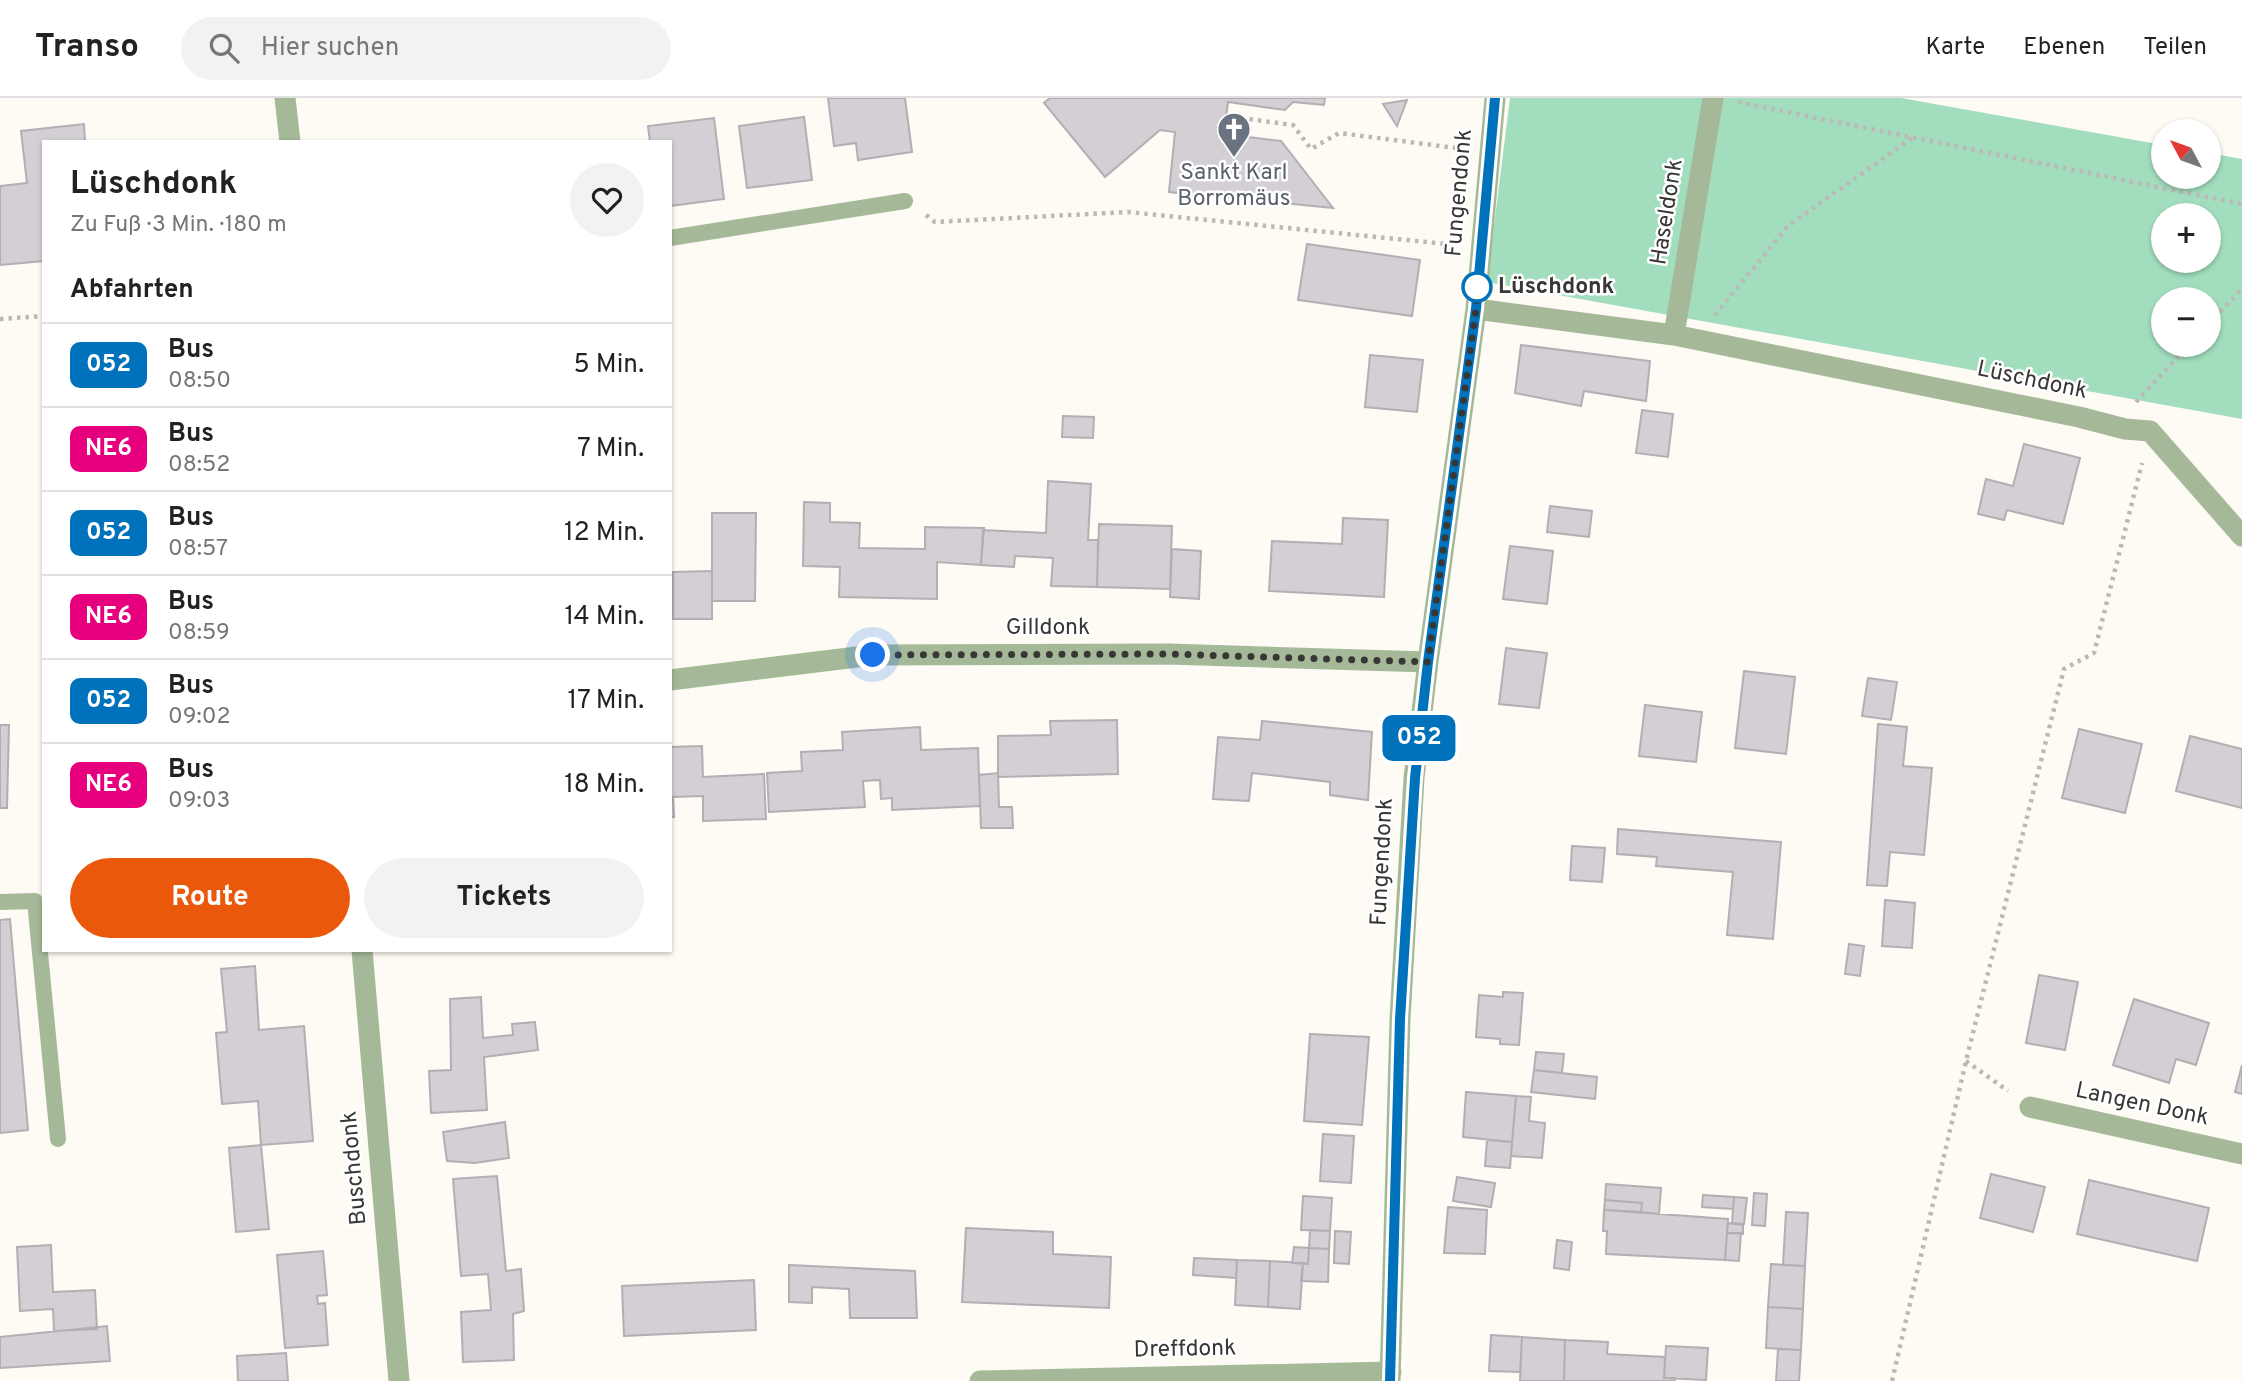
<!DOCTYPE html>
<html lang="de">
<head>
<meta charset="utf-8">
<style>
	:root { --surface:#fff; --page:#f2f2f2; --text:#222; --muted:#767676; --line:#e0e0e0; --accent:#ea580c }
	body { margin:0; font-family:Overpass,sans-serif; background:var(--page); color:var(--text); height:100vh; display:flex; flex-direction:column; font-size:26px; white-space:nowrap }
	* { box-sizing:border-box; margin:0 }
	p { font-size:23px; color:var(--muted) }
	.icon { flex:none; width:38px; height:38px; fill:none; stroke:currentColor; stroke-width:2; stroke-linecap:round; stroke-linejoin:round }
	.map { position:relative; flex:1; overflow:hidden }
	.drawer { position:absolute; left:42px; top:42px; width:630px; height:812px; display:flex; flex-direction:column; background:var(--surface); border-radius:0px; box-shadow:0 2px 5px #0004 }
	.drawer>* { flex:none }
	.badge { padding:0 14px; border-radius:10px; font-size:24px; line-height:46px }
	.needle { width:46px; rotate:311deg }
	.controls { position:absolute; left:2151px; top:21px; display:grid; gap:14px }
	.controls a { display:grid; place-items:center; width:70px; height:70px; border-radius:50%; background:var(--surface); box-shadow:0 2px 5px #0004; font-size:35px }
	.you { position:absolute; width:35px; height:35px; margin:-18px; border:5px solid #fff; border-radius:50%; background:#1a73e8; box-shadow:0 0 0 10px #1a73e833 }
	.map>.badge { position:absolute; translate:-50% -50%; box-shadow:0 0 0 4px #fff }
	h2 { padding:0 28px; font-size:26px; line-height:63px }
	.round { display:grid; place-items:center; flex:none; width:74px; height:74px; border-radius:37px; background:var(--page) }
	.overview { display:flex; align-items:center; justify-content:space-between; height:119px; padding:0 28px }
	h1 { font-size:33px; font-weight:700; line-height:52px }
	.primary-button { display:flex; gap:14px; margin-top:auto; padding:14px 28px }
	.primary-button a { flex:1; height:80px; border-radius:42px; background:var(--accent); color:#fff; font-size:28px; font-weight:700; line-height:80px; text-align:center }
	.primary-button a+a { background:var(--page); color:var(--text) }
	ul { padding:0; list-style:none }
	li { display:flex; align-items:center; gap:21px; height:84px; padding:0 28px; border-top:2px solid var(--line) }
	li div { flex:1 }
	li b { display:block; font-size:26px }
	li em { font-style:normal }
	li .badge { min-width:77px; font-weight:700; text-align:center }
	header { display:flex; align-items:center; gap:42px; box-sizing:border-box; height:98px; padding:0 35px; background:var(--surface); border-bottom:2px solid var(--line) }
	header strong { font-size:33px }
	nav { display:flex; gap:38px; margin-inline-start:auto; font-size:24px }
	.search { width:490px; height:63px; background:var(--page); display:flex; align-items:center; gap:18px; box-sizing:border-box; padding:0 24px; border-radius:38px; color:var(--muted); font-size:26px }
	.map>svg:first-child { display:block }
</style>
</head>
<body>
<header>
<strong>Transo</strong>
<div class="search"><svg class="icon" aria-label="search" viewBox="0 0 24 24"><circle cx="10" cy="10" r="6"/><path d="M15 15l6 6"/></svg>Hier suchen</div>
<nav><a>Karte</a><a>Ebenen</a><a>Teilen</a></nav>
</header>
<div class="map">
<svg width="2242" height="1283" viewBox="0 0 2242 1283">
	<rect width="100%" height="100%" fill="#fefaf4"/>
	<path fill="#a2debe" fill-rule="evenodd" d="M1510,0H1901L2163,47V79H2208L2209,55L2242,61V321L1487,184ZM2163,117H2208V163H2163ZM2163,201H2208V247H2163Z"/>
	<path fill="#d4cfd4" stroke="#b3aeb3" stroke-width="2" d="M828,0H905L912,54L858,62L856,45L834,48Z
		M1050,0H1325L1324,7L1293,4L1285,12L1228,4L1224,36L1281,43L1333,110L1169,94L1175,34L1160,32L1105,79L1044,5Z
		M1407,2L1397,28L1383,6Z
		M804,19L812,82L747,90L739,28Z
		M714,20L724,101L670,108V44H650L648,28Z
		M84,26L85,44H44V163L0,167V88L27,85L21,33Z
		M1307,146L1420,162L1412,218L1298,202Z
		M1521,247L1650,263L1646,303L1584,293L1581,308L1515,295Z
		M1370,257L1423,262L1417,314L1365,309Z
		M1642,312L1673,316L1668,359L1636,355Z
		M1063,318L1094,319L1093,340L1062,339Z
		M2024,346L2080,360L2063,426L2007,412L2004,422L1978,416L1986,381L2013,388Z
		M1048,383L1091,386L1088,442H1098L1097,489L1051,488L1053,460L1015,458L1014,469L981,467L983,432L1046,435Z
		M804,404L830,405V424L860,425L859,450L925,451V429L984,430L981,467L937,464V501L839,499L840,469L803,468Z
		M1550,408L1592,413L1589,439L1547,434Z
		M712,415H756L755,503H712Z
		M1343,420L1388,422L1384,499L1269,493L1272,443L1342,446Z
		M1099,426L1172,428L1170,491L1097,489Z
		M1510,448L1553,453L1547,506L1503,501Z
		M1172,451L1201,453L1199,501L1170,499Z
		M712,473V521H673V474Z
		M670,474H673V521H670Z
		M1506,550L1547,555L1539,610L1499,606Z
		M1744,573L1795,579L1786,656L1735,650Z
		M1868,580L1897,584L1891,622L1862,618Z
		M1645,607L1702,614L1696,664L1639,658Z
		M1117,622L1118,676L998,679V638L1051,637L1050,623Z
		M1262,623L1372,634L1368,702L1330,697V684L1252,675L1249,703L1213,701L1218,639L1260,642Z
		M1878,626L1907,629L1903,668L1932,670L1924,757L1890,754L1887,788L1867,787Z
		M0,627H9L7,710H0Z
		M920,629L921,652L978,650L980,708L892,712V700L881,701L880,682L863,683L865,709L769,714L767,675L802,673L801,654L843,652L842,634Z
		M2079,631L2142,646L2125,715L2062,700Z
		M2190,638L2242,651V710L2176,693Z
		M702,648L703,679L764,676L766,721L703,723V698L673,699L674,719H670V649Z
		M998,675L999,709H1012L1013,730H981L979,677Z
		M1618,731L1781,744L1773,841L1727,837L1733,774L1656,768L1657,759L1617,756Z
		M1572,748L1605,750L1602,784L1570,782Z
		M1885,802L1915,805L1912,850L1882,848Z
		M10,821L28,1032L0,1035V822Z
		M1849,846L1864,848L1860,878L1845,876Z
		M255,868L259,932L304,928L313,1043L261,1047L258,1003L222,1006L216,935L227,934L221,871Z
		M2039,877L2078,884L2065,952L2026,945Z
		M1503,894L1523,895L1519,947L1500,946V941L1476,939L1479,897L1503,899Z
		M481,899L483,940L513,937L512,926L535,924L538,952L484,959L487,1012L431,1015L429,973L451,972L450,901Z
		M2134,901L2209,925L2196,967L2176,961L2169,985L2113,967Z
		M1310,936L1369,939L1362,1027L1304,1023Z
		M1536,954L1564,956L1562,975L1534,972Z
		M2242,967V996L2235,994Z
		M1534,972L1597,979L1595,1001L1531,994Z
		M1466,994L1516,998L1512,1044L1463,1039Z
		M1516,998L1531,999L1529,1023L1545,1025L1542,1060L1511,1058Z
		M505,1024L509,1060L475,1065L447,1063L443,1034Z
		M1323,1036L1354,1038L1351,1085L1320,1083Z
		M1487,1042L1512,1044L1510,1070L1485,1068Z
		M261,1047L269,1131L236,1134L229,1050Z
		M1991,1076L2045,1089L2033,1134L1980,1120Z
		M497,1078L506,1173L521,1171L524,1213L513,1216L514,1262L463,1264L461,1214L491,1212L488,1176L461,1178L453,1081Z
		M1457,1079L1495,1085L1491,1109L1453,1103Z
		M2089,1082L2209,1110L2197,1163L2077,1136Z
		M1606,1086L1661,1090L1659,1116L1641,1114L1642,1105L1605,1102Z
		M1754,1095L1767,1096L1765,1128L1752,1127Z
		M1703,1097L1734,1099L1733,1111L1702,1109Z
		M1303,1098L1332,1100L1330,1133L1301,1132Z
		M1734,1099L1747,1100L1744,1126L1732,1125Z
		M1605,1102L1642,1105L1641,1114L1604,1112Z
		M1448,1109L1487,1112L1485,1156L1444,1155Z
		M1604,1112L1728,1121L1725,1162L1606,1156L1607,1133H1603Z
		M1786,1114L1808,1115L1805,1168L1783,1167Z
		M1728,1125L1743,1127V1136L1727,1135Z
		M966,1130L1053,1134V1156L1111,1159L1109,1210L962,1204Z
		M1310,1132L1330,1133L1329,1151L1309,1150Z
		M1335,1133L1351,1134L1349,1166L1334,1165Z
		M1727,1135H1741L1739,1163L1725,1162Z
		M1557,1142L1572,1144L1569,1172L1554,1170Z
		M51,1147L53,1194L95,1192L97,1231L54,1233L53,1211L20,1213L17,1149Z
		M1294,1149L1309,1150L1308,1166L1292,1165Z
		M1309,1150L1329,1151L1328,1184L1301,1183L1303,1165L1308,1166Z
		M323,1153L327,1197L317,1198L318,1206L325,1205L328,1247L285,1250L277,1157Z
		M1194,1160L1237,1162L1236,1180L1193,1177Z
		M1237,1162L1270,1163L1268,1209L1235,1207Z
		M1270,1163L1303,1165L1300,1211L1268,1209Z
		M1771,1166L1805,1168L1803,1211L1768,1209Z
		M789,1167L915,1173L917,1220H850L849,1191L812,1189V1205L789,1204Z
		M754,1182L756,1232L624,1238L622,1188Z
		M1768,1209L1803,1211L1801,1252L1766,1250Z
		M107,1228L110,1263L0,1270V1239Z
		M1491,1237L1522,1239L1520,1274L1489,1273Z
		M1522,1239L1565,1242L1564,1283H1520Z
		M1565,1242L1608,1244L1607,1256L1665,1259L1664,1280H1675V1283H1564Z
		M1666,1248L1708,1250L1706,1282L1664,1280Z
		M1778,1251L1801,1252L1799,1283H1776Z
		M286,1255L288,1283H238L237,1258Z"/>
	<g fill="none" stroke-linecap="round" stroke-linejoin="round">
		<path stroke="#bcb9b5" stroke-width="4.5" stroke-dasharray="3.5 5" stroke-linecap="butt" d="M1738,4L2242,106
			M1241,20L1293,27L1311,51L1339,35L1464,51
			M926,117L935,124L1128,114L1456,147
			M1715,217L1788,128L1915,38
			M0,221L44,218
			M2208,226L2242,191
			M2136,304L2189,247
			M1966,963L2008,993
			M1892,1283L1966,963L2064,571L2094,555L2142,365"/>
		<path stroke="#a5b999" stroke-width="16" d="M670,140L905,103
			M0,804L35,803L58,1041"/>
		<path stroke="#a5b999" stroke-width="21" d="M285,0L290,44
			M1476,211L1674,237L2079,319L2125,331L2150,333L2242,438
			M1674,237L1713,0
			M670,582L873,557L1168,556L1428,564
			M362,852L399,1283
			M2030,1009L2242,1056
			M980,1283L1391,1274
			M1390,1283L1400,921L1414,680L1428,564L1476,211L1495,0"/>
	</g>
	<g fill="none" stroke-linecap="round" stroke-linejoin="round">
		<defs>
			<path id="line" d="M1390,1283L1400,921L1415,680L1428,564L1476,211L1495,0"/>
		</defs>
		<use href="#line" stroke="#fff" stroke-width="16"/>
		<use href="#line" stroke="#0072bc" stroke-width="10"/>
		<path stroke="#383735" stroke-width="7" stroke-dasharray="0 12.6" d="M873,557L1168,556L1428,564L1476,211L1477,189"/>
	</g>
	<defs>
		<symbol id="church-pin" viewBox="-11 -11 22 30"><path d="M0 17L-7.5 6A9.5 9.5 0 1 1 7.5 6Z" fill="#6b7280" stroke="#fff"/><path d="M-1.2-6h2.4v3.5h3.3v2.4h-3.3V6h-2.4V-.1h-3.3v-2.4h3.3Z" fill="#fff"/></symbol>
	</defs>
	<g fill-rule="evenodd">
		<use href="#church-pin" x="1215" y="12" width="38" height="52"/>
	</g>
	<circle fill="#fff" stroke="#0072bc" stroke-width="3.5" cx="1477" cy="189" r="14"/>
	<g text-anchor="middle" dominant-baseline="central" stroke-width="5" stroke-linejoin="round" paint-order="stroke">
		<g font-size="23" fill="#5b616d" stroke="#fff">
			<text x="1234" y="75">Sankt Karl<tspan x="1234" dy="26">Borromäus</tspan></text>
		</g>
		<g font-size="23" fill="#383735" stroke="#fff">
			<text transform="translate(1460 95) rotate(-85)">Fungendonk</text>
			<text transform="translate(1668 114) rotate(-81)">Haseldonk</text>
			<text transform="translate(2032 283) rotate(12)">Lüschdonk</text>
			<text x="1048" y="530">Gilldonk</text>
			<text transform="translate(1383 764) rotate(-87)">Fungendonk</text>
			<text transform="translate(2142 1007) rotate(12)">Langen Donk</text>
			<text transform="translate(355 1070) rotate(-95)">Buschdonk</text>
			<text transform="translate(1185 1252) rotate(-1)">Dreffdonk</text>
		</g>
		<g font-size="23" font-weight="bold" fill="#383735" stroke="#fff" text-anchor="start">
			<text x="1498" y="189">Lüschdonk</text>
		</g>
	</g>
</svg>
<div class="controls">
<a><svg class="needle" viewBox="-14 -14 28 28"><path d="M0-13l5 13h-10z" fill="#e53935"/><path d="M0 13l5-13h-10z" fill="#767676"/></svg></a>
<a>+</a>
<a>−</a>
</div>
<div class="you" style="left:873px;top:557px"></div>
<b class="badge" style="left:1419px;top:640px;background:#0072bc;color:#fff">052</b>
<section class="drawer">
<div class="overview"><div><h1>Lüschdonk</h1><p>Zu Fuß · 3 Min. · 180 m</p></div><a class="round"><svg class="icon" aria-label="heart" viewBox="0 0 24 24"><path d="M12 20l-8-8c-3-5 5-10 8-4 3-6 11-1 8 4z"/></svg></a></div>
<h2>Abfahrten</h2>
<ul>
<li><span class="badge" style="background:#0072bc;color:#fff">052</span><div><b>Bus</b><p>08:50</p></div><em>5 Min.</em></li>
<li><span class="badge" style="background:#e6007e;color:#fff">NE6</span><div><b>Bus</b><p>08:52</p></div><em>7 Min.</em></li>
<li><span class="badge" style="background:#0072bc;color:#fff">052</span><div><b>Bus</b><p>08:57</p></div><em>12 Min.</em></li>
<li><span class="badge" style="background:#e6007e;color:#fff">NE6</span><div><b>Bus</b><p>08:59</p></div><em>14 Min.</em></li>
<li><span class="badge" style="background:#0072bc;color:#fff">052</span><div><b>Bus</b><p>09:02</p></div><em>17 Min.</em></li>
<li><span class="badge" style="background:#e6007e;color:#fff">NE6</span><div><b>Bus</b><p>09:03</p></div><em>18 Min.</em></li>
</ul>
<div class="primary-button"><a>Route</a><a>Tickets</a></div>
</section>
</div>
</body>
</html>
